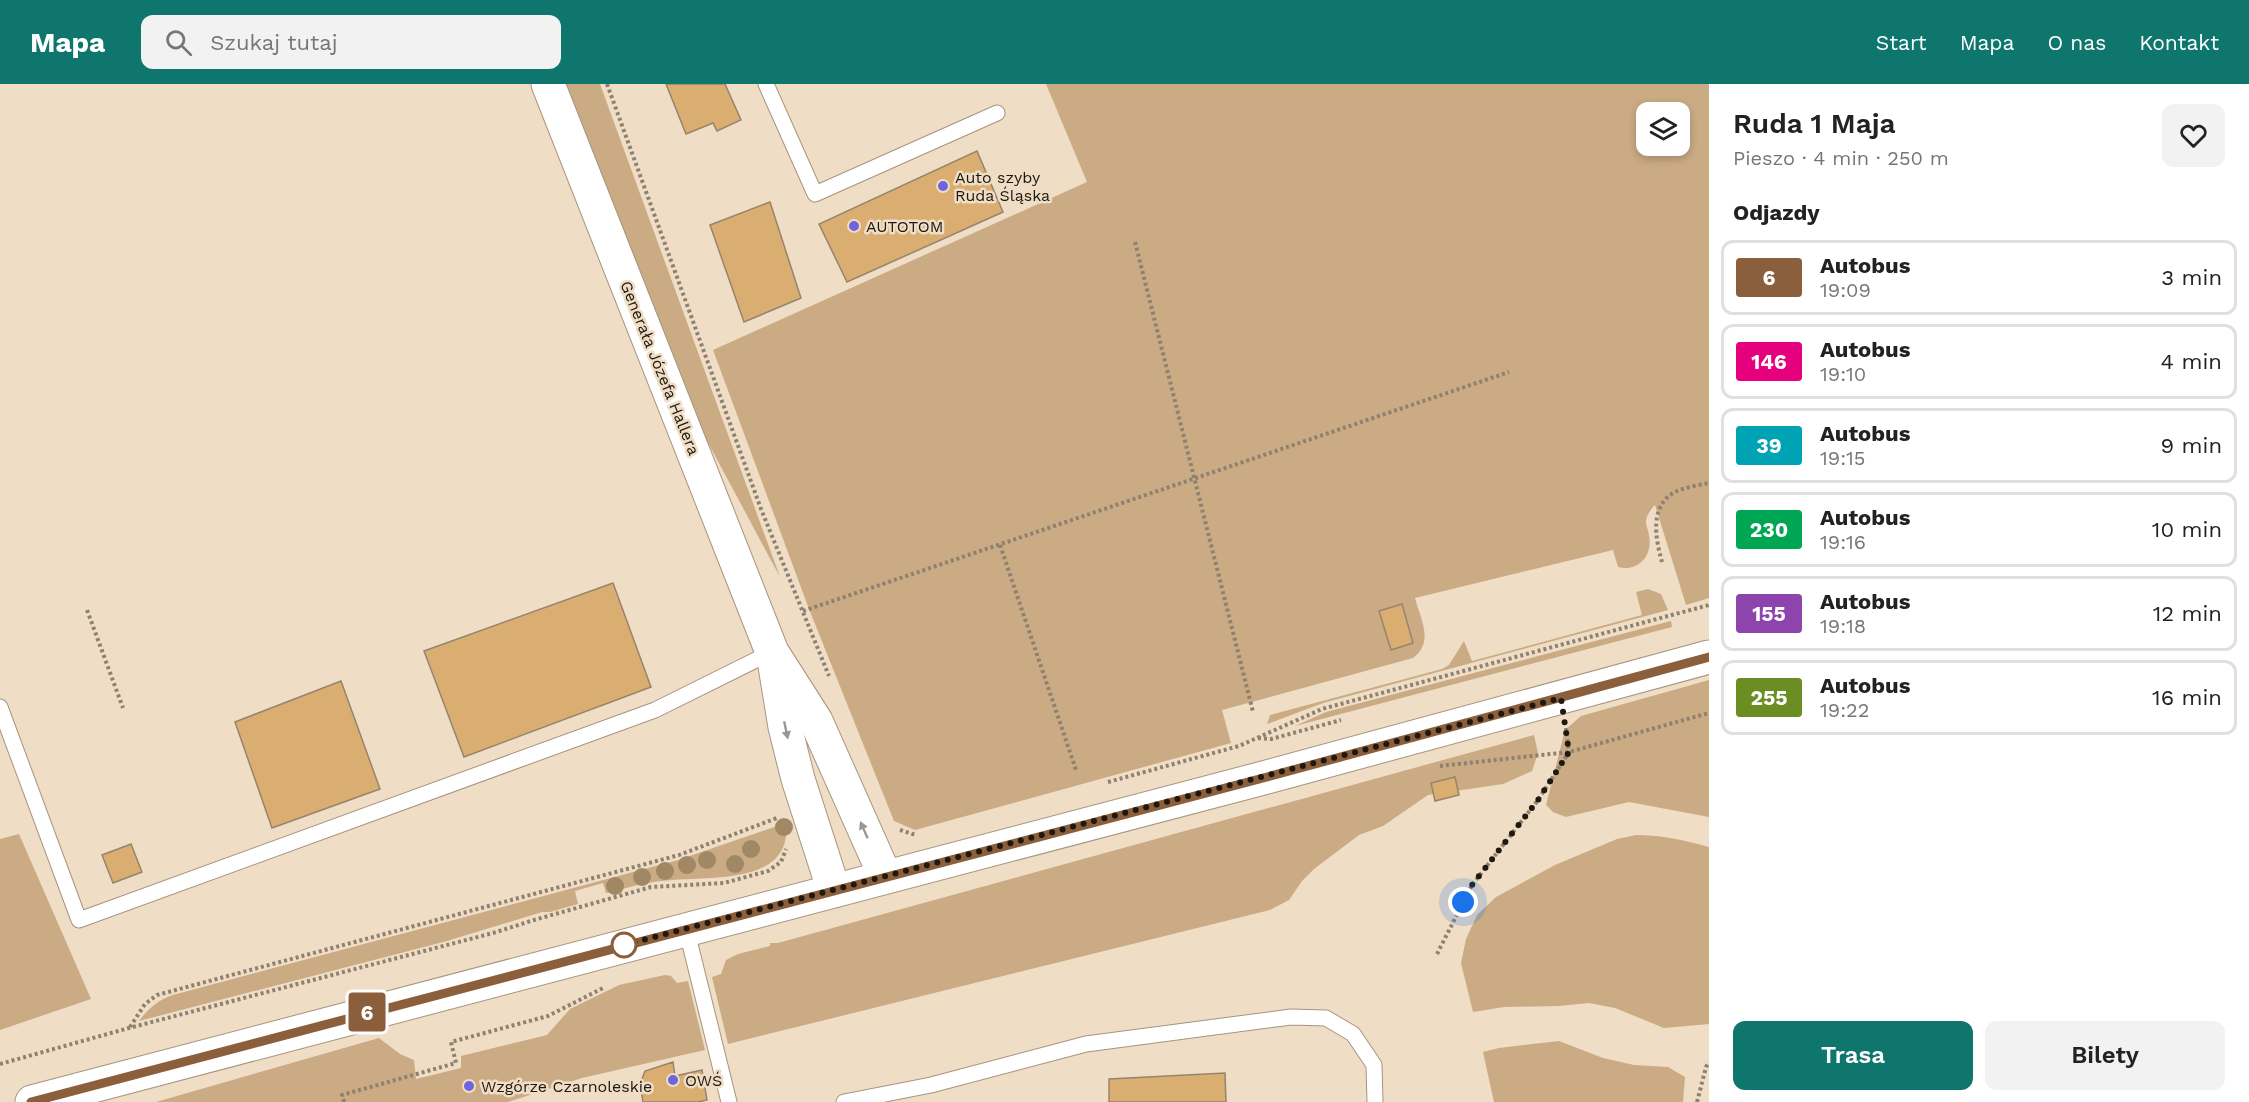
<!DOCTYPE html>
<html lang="pl">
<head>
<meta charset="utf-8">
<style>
	:root { --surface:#fff; --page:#f2f2f2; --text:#222; --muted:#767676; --line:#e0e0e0; --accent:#0f766e }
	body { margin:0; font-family:"Work Sans",sans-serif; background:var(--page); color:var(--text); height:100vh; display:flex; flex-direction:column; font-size:22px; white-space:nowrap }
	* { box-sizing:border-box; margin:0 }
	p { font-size:20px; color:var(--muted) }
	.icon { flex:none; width:33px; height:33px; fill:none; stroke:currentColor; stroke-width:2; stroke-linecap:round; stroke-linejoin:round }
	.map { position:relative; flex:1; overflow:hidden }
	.details { display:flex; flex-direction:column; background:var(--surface); width:540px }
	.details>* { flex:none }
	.badge { padding:0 12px; border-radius:4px; font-size:21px; line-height:39px }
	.buttons { position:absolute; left:1636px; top:18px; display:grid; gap:12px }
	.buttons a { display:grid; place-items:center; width:54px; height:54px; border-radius:12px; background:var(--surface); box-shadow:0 3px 9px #0003; font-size:30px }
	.you { position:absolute; width:30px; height:30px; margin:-15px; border:4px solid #fff; border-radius:50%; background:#1a73e8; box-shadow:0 0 0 9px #1a73e833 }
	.map>.badge { position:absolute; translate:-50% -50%; box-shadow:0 0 0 3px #fff }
	h2 { padding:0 24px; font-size:22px; line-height:54px }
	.round { display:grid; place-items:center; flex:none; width:63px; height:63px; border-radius:12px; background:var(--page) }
	.overview { display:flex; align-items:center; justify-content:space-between; height:102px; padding:0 24px }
	h1 { font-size:28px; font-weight:600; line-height:45px }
	.cta { display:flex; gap:12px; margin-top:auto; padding:12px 24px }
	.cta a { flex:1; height:69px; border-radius:12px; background:var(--accent); color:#fff; font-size:24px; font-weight:600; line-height:69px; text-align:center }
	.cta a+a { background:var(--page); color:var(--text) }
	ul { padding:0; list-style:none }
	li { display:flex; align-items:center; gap:18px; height:75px; margin:0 12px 9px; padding:0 12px; border:3px solid var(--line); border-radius:12px }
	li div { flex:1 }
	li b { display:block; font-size:22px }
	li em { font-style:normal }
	li .badge { min-width:66px; font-weight:700; text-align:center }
	header { display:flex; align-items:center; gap:36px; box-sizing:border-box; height:84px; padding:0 30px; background:var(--accent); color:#fff }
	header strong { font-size:28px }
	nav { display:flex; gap:33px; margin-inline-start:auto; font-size:21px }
	.search { width:420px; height:54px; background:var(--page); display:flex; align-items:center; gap:15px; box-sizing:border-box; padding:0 21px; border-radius:12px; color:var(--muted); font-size:22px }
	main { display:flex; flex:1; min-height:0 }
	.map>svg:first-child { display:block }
</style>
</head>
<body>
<header>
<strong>Mapa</strong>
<div class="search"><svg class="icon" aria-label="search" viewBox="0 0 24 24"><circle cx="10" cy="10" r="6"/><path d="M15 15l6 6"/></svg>Szukaj tutaj</div>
<nav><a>Start</a><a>Mapa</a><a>O nas</a><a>Kontakt</a></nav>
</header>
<main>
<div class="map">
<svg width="1709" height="1018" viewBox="0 0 1709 1018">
	<rect width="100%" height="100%" fill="#efddc5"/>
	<path fill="#caab84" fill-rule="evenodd" d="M564,0H600L780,493L705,353Z
		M1046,0H1709V514L1686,521L1655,421C1651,425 1646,432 1646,438C1646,442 1649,448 1649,452C1653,472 1638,488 1618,483L1613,466L1415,514C1420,534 1435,558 1413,574L1222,626L1231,659L915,746L894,737L809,525L713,266L1087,98ZM1647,28H1680V62H1647Z
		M1648,505L1661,510L1668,526L1323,619L1267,640L1270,631L1442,585L1449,581L1464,557L1472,577L1642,531L1636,508Z
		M1671,537L1672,543L1295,642L1326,628Z
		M1709,596V733L1629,718L1566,733L1553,728L1546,721L1565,646L1581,632Z
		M1534,651L1538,669L1532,687L1503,700L1428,711L1383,742L1359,751L1314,785L1302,797L1289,816L1270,826L728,960L712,893L721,890L726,876L738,870L770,862V859H778Z
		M786,739C793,804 703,791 661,797C642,799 624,805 606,809L603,799L575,807L578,820L550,828H542L447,857L139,937C149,924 158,916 173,911L678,776Z
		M19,750L91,915L0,946V755Z
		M1636,751C1662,751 1684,756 1709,763V940L1664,944L1615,924L1589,919L1559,922L1504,923L1473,928L1461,879L1466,855L1477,831L1496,813L1555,781L1617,755Z
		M665,891L671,892L677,899L688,897L705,966L582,994L508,1018H156L379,954L400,970L414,976L416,995L461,984V972L547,951L570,925L619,901Z
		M1559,957L1603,974L1634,981L1668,983L1685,993L1683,1018H1494L1483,968L1499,964Z"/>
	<path fill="#daad71" stroke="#96846e" stroke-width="1.5" d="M666,0H725L741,36L717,47L713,39L686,50Z
		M977,67L1003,128L847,198L819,140Z
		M770,118L801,214L744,238L710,141Z
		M613,499L651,603L464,673L424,567Z
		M1402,520L1413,559L1391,566L1379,527Z
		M341,597L380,705L272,744L235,638Z
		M1455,693L1459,711L1435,717L1431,699Z
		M131,760L142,788L113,799L102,771Z
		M673,978L675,992L702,986L707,1016L698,1018H643L640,1000L645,987Z
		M1225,989L1226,1018H1109V995Z"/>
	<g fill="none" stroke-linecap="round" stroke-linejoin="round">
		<defs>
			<path id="service" d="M766,0L815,110L997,29
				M0,623L79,836L655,626L772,568
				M686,844L729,1018
				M844,1018L931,1001L1086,960L1291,933L1326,934L1353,950L1374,981L1375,1018"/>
			<path id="tertiary" d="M548,0L772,568L816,637L885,792
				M775,582L785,643L798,695L834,807
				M32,1018L1267,693L1709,573"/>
		</defs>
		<use href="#service" stroke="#a6947e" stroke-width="17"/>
		<use href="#tertiary" stroke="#a6947e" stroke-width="35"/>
		<path stroke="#8e8170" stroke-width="4" stroke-dasharray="3 3" stroke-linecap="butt" d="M607,0L761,425L829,592
			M1135,158L1253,628
			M1000,461L1076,686
			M1662,478C1655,453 1649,420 1677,407C1687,403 1699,401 1709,399
			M87,526L123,624
			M803,527L1509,288
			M1258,654L1271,655L1341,636
			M1440,682L1569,668L1709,629
			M1108,698L1239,662L1322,625L1709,521
			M900,746L916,751
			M1437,870L1472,801L1538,716L1569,668L1566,644
			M130,943L145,920L157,911L679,771L777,734
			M0,980L129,944L493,849L534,836L651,803L724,799L768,787L781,778L786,765
			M344,1018L342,1011L456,979L451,958L548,932L605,903
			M1697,1018L1706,983L1709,978"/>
		<use href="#service" stroke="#fff" stroke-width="15"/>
		<use href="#tertiary" stroke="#fff" stroke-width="33"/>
	</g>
	<g fill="#a18864">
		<circle cx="784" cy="743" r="9"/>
		<circle cx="751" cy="765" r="9"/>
		<circle cx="707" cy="776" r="9"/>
		<circle cx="735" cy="780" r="9"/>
		<circle cx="687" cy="781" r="9"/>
		<circle cx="665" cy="787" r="9"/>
		<circle cx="642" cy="793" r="9"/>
		<circle cx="615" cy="802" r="9"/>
	</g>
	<defs><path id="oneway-solid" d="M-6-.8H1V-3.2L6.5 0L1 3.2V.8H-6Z" transform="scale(1.5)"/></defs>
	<g fill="#9a9793">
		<use href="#oneway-solid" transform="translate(786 646) rotate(78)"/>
		<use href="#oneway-solid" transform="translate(864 746) rotate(-114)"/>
	</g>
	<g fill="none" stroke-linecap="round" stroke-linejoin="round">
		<defs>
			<path id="line" d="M31,1018L1267,693L1709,573"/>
		</defs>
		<use href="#line" stroke="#fff" stroke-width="14"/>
		<use href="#line" stroke="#8b5e3c" stroke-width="9"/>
		<path stroke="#1f180f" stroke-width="6" stroke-dasharray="0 10.8" d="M624,861L1561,614L1569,668L1538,716L1472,801L1463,818"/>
	</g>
	<g fill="#7063de" stroke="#efddc5" stroke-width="2">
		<circle cx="943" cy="102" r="6"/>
		<circle cx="854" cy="142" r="6"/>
		<circle cx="673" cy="996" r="6"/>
		<circle cx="469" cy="1002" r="6"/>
	</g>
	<circle fill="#fff" stroke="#8b5e3c" stroke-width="3" cx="624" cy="861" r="12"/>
	<g text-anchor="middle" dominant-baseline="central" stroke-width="5" stroke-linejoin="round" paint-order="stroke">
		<g font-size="16" fill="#1f180f" stroke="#efddc5" text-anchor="start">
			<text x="955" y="93">Auto szyby<tspan x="955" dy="18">Ruda Śląska</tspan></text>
			<text x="866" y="142">AUTOTOM</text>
			<text x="685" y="996">OWŚ</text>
			<text x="481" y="1002">Wzgórze Czarnoleskie</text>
		</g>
		<g font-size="16" fill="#1f180f" stroke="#efddc5">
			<text transform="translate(660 284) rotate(68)">Generała Józefa Hallera</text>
		</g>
	</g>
</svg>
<div class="buttons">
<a><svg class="icon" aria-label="layers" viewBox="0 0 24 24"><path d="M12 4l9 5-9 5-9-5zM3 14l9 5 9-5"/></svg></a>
</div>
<div class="you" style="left:1463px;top:818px"></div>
<b class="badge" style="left:367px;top:928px;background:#8b5e3c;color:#fff">6</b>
</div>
<section class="details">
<div class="overview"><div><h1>Ruda 1 Maja</h1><p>Pieszo · 4 min · 250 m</p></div><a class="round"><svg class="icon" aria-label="heart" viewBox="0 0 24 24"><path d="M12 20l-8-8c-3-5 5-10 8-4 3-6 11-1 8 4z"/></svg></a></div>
<h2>Odjazdy</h2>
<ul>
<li><span class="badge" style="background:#8b5e3c;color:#fff">6</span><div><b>Autobus</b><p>19:09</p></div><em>3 min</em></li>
<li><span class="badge" style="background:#e6007e;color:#fff">146</span><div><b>Autobus</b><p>19:10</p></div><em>4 min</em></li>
<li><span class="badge" style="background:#00a3b4;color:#fff">39</span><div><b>Autobus</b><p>19:15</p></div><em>9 min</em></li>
<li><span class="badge" style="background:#00a651;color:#fff">230</span><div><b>Autobus</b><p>19:16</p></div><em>10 min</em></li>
<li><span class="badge" style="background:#8e44ad;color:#fff">155</span><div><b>Autobus</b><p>19:18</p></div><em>12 min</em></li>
<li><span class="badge" style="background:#6b8e23;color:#fff">255</span><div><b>Autobus</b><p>19:22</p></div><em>16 min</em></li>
</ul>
<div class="cta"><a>Trasa</a><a>Bilety</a></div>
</section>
</main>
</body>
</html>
